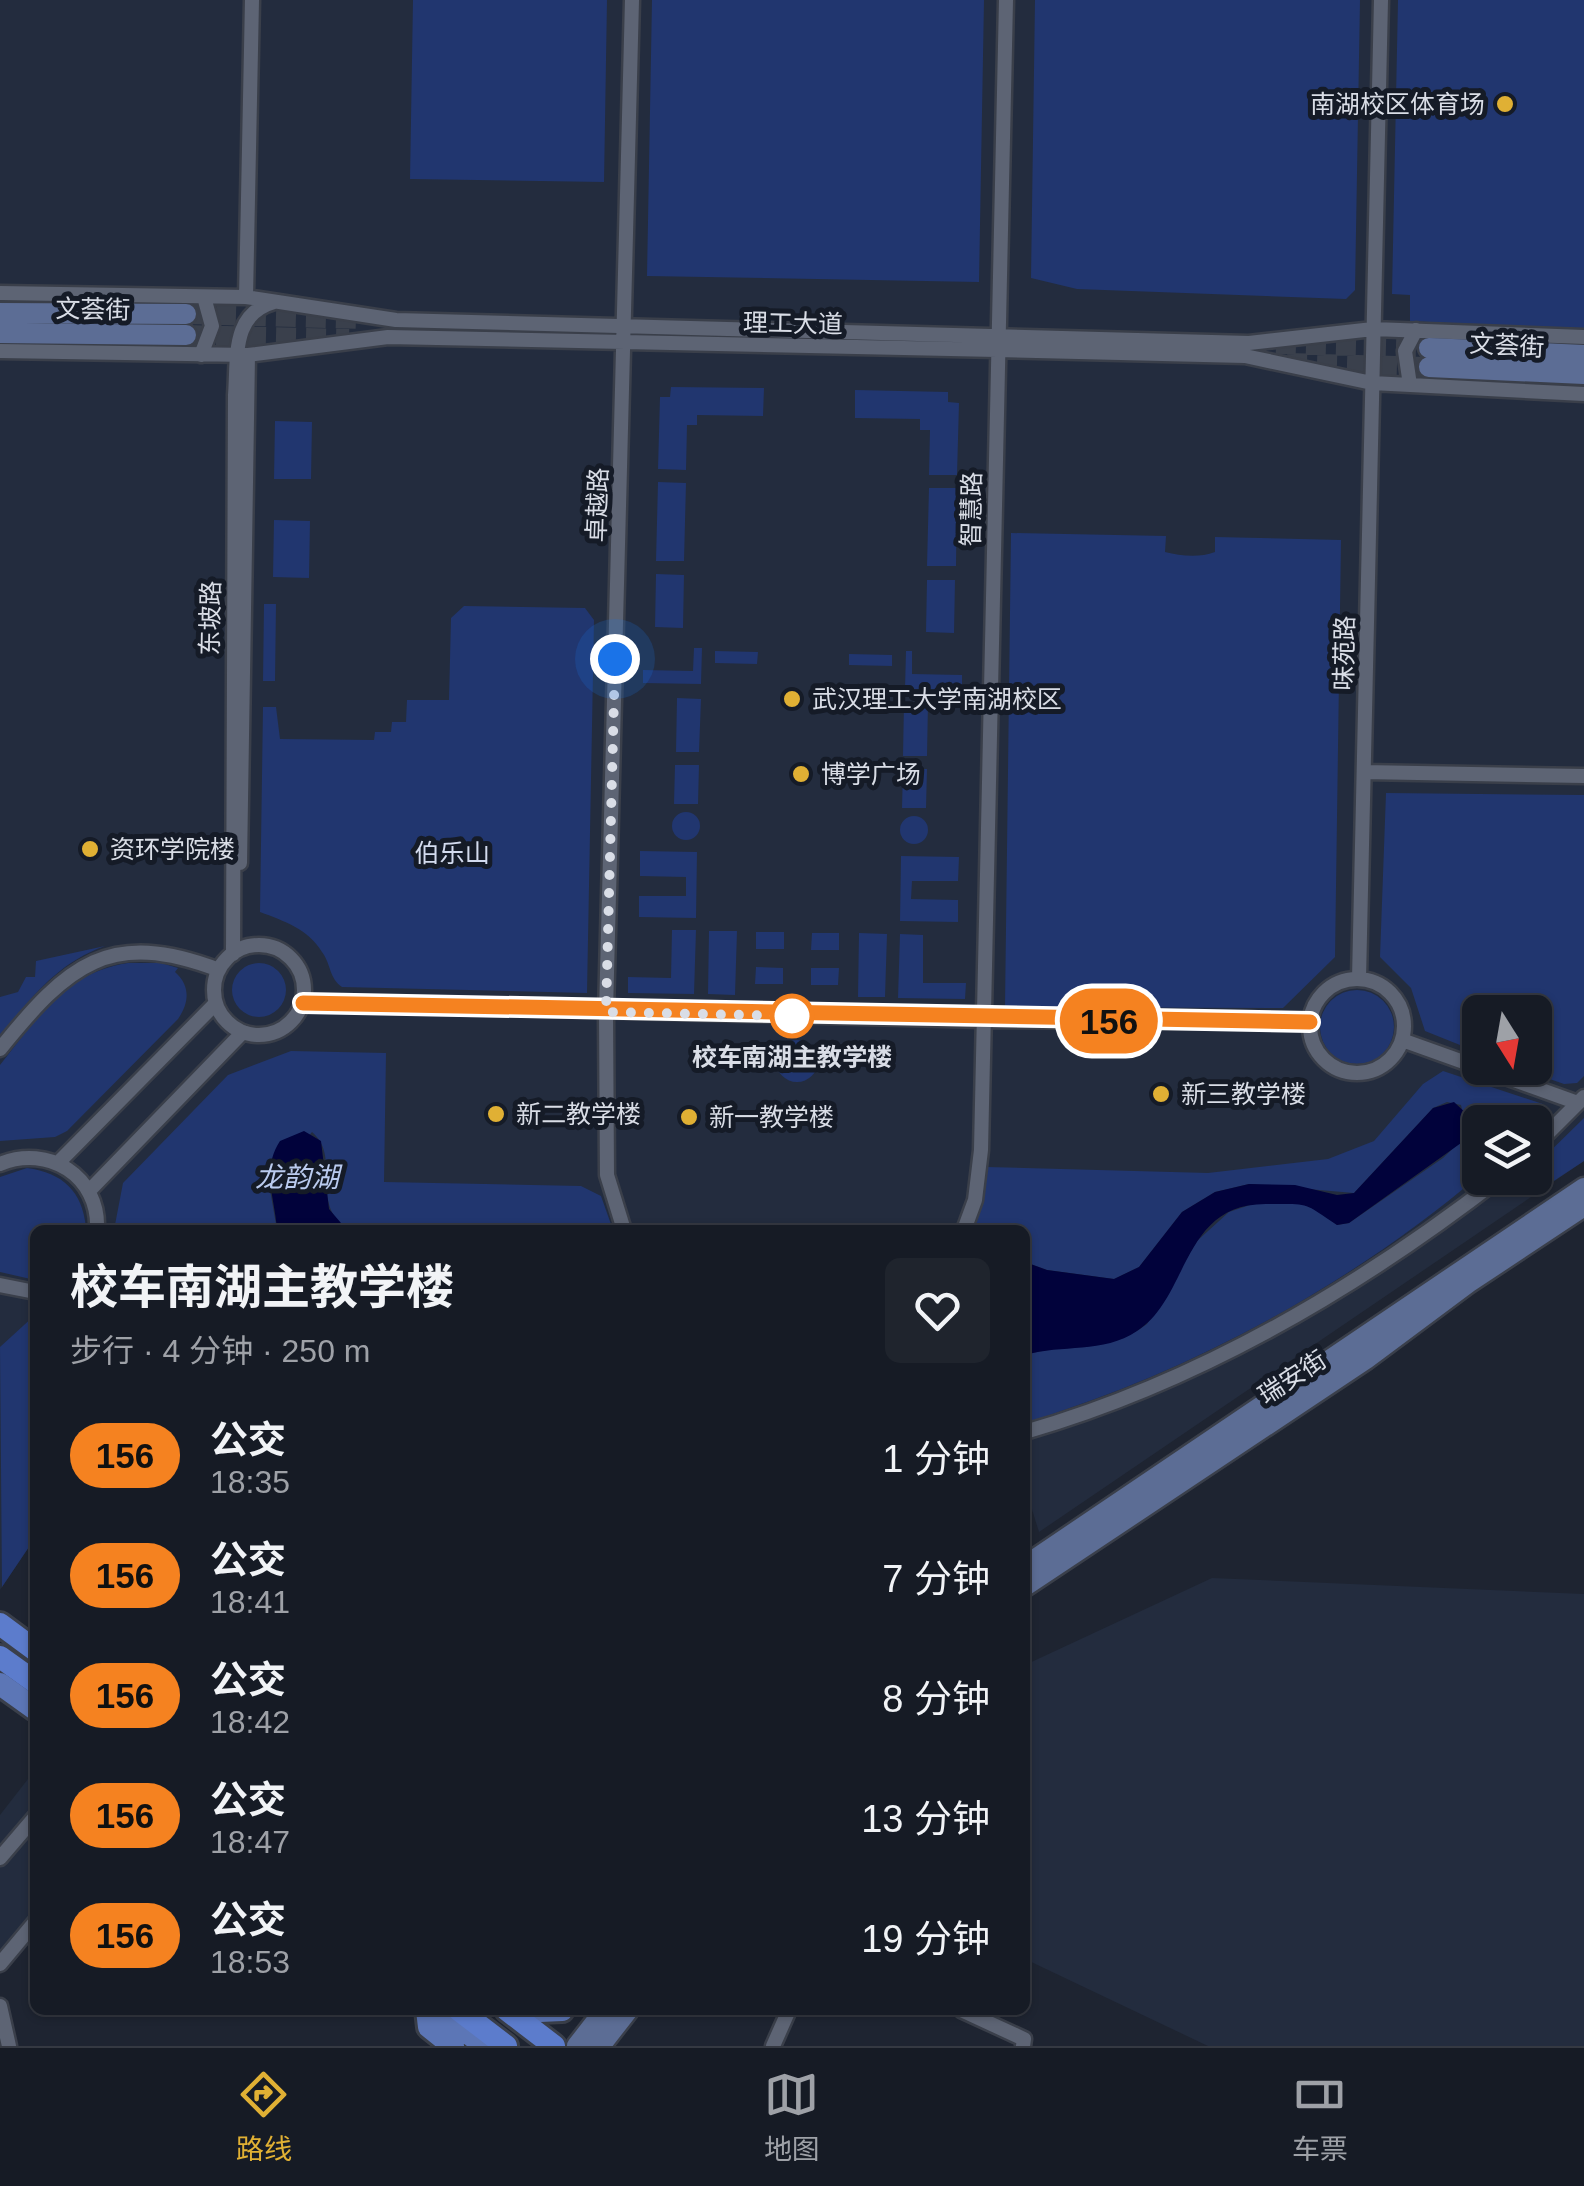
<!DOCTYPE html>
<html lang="zh">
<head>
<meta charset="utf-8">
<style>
	:root { --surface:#161b25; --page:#1f242d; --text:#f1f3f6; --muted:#9ea1a7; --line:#353942; --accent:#e0b034 }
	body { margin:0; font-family:Helvetica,"Noto Sans SC",sans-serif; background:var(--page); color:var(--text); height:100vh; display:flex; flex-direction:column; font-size:38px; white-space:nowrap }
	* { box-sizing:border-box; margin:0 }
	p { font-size:32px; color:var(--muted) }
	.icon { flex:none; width:55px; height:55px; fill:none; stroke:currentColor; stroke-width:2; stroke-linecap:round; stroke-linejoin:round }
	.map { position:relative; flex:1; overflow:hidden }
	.sheet { position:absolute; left:30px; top:1225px; width:1000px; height:790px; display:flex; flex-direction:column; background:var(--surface); border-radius:15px; box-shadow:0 2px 8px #0004,0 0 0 2px var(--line) }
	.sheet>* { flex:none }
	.badge { padding:0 20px; border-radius:32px; font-size:35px; line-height:65px }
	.needle { width:65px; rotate:169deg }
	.controls { position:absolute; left:1462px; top:995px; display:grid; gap:20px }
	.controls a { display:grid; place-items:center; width:90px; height:90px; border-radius:15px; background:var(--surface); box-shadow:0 2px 8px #0004,0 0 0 2px var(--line); font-size:50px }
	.you { position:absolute; width:50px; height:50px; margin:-25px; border:8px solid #fff; border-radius:50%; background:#1a73e8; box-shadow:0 0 0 15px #1a73e833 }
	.map>.badge { position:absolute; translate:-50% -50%; box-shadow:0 0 0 5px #fff }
	.round { display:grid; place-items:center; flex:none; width:105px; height:105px; border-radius:15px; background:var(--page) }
	.head { display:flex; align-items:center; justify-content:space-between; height:170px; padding:0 40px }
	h1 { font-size:48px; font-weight:700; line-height:75px }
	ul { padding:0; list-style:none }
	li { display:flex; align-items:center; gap:30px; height:120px; padding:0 40px }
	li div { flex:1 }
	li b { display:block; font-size:38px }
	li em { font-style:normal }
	li .badge { min-width:110px; font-weight:700; text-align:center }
	.dock { display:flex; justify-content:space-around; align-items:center; height:140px; border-top:2px solid var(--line); background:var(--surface); font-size:28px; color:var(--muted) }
	.dock a { display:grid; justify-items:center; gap:5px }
	.dock .active { color:var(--accent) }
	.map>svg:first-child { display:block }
</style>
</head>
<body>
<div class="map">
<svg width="1584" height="2046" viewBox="0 0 1584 2046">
	<rect width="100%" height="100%" fill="#1e2431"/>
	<path fill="#232c3e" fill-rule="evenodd" d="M0,0H1584V344L1430,337L1429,377L1584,385V1161L1039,1532L1025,1487V1230H35V1538L0,1590ZM1480,1012H1535V1068H1480ZM1480,1122H1535V1178H1480Z
		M1212,1578L1584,1594V2046H1208L1025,1959V1665Z
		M35,1770V1922L0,1964V1815Z"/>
	<path fill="#21366f" d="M413,0H607L604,182L410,179Z
		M652,0H984L979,282L647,276Z
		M1035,0H1360L1355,290L1346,299L1077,289L1031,278Z
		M1398,0H1584V330L1410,321V295L1392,294Z
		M671,387L764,388L763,416L697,415V425H687L686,470L658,469L660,397H670Z
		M855,390L948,392V402L959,403L957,475H929L930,430H920V419L855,418Z
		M275,421L312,422L311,479H274Z
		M658,482L686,483L684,561H656Z
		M929,488H957L956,566H927Z
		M274,520L310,521L309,578L273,577Z
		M1011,533L1166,536L1165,552C1181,556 1199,558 1215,552V537L1341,540L1335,957L1283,1008L1005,1007Z
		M656,574L684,575L683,628L655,627Z
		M927,580H955L954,633L926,632Z
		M264,604H276L275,681H263Z
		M464,606L585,608L594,620L587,993L342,987C329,978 331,964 322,952C308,929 284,921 260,912L263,707H276L280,739L374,740L375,732H391L392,722H406L407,700H449L451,618Z
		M694,648H702L701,684L643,683V670L693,671Z
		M715,651L758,652L757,664L715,663Z
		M906,651H912V674L962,675V690L905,689Z
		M849,654L892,655V666L849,665Z
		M677,698L701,699L699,752H676Z
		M904,703H928L927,756H903Z
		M675,765H699L698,804H674Z
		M903,769H927L926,808H902Z
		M1386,793L1584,795V1076L1577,1083L1564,1084L1518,1068H1535V1012H1480V1053L1425,1031L1411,988L1380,957Z
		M672 826a14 14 0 1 1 28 0a14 14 0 1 1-28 0Z
		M900 830a14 14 0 1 1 28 0a14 14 0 1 1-28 0Z
		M640,851L697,852L696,918L639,917V896H686V877L640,876Z
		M901,856L959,857L958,881H912L911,899L958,900V922L900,921Z
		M672,930H696L694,994L628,993V977L671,978Z
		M709,931H737L735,995L708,994Z
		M756,932H784V949H756Z
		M812,933H839V950H811Z
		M859,933L887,934L885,997H858Z
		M900,934L923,935V983H966L965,999L898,998Z
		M105,946C57,963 32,997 0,1036V997L18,992L26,977H35L36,961Z
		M232 990a27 27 0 1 1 54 0a27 27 0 1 1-54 0Z
		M128,963H161L178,968L175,972C191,986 189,1003 178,1019L67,1131L55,1137L0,1141V1065C36,1019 66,972 128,963Z
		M756,967L783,968V984H755Z
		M811,968H839L838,985H811Z
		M1320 1027a37 37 0 1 1 74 0a37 37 0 1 1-74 0Z
		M776 1061a21 21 0 1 1 42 0a21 21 0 1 1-42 0Z
		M291,1051L386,1053L384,1182L581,1186L601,1196L613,1230H347C309,1201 342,1157 312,1132L269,1184L277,1230H114L123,1183L228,1075Z
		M1443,1071L1543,1104L1545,1114L1535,1128V1122H1480V1175C1346,1288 1192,1371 1025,1423V1355C1068,1342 1109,1353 1147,1324L1197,1241L1229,1212L1256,1203L1309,1204L1337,1225L1349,1223L1443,1158L1468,1134L1461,1105L1447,1102L1433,1108L1354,1193L1249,1184L1215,1192L1182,1212L1139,1267L1114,1279L1047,1270L1025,1262V1230H971L986,1167L1208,1173L1328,1159L1374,1141L1423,1084Z
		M1584,1118V1161L1531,1196L1517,1179L1535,1178V1166Z
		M27,1168C63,1173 82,1191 86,1227L35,1230V1280L0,1272V1177Z
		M35,1315V1538L2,1587L0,1347Z"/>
	<path fill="#01023b" d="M1454,1102L1471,1118L1461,1143L1349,1223L1337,1225C1302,1202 1312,1204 1267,1204C1181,1203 1190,1297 1137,1331C1103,1354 1062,1344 1025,1355V1262L1047,1270L1114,1279L1139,1267L1182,1212L1215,1192L1249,1184L1295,1185L1337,1195L1354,1193L1433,1108Z
		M304,1131L321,1141L329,1209L347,1230H277C275,1198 261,1170 280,1141Z"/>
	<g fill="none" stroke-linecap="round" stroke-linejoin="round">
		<path stroke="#3a404c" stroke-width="20" stroke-dasharray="20 10" stroke-linecap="butt" d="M186,314L363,319
			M186,335L349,339
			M1276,344L1427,348
			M1287,363L1429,367"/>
		<defs>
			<path id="minor" d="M0,293L246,297L396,320L1249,343L1373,329L1584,337
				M246,297L252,0
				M0,351L248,355L388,337L997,350L1245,356L1372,383L1584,394
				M201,355L212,326L204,297
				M1410,385L1405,351L1416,330
				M1364,772L1584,776
				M240,863L248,355
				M214 990a45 45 0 1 1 90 0a45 45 0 1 1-90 0Z
				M233,954L235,395C238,357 231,314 274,302
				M1359,979L1381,0
				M1310 1026a47 47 0 1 1 94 0a47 47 0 1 1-94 0Z
				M303,1003L985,1020L1310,1022
				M1402,1040L1578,1103
				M0,1049C68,965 109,928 219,970
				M1535,1146L1584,1097
				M58,1163L216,1003
				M0,1164C48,1144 100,1176 97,1230
				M89,1191L243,1032
				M624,1230L607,1175L606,1012L632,0
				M964,1230L975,1200L981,1150L1006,0
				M0,1285L35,1292
				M1025,1432C1199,1382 1358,1288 1500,1178
				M0,1858L35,1817
				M0,1964L35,1922
				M0,2006L9,2046
				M961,2010L1024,2039L1023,2046
				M773,2046L789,2010"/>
			<path id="secondary" d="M0,313L186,314
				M0,333L186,335
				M1429,348L1584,355
				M1429,367L1584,374
				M1025,1566L1584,1188
				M1025,1586L1366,1359L1468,1283L1584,1206
				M577,2046L605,2010
				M600,2046L628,2010"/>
			<path id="primary" d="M0,1684L35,1709
				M427,2010L429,2027L453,2046
				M438,2010L485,2046
				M517,2012L562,2010"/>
			<path id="trunk" d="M0,1624L35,1650
				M0,1657L35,1682
				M459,2010L506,2046
				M507,2010L554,2046"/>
		</defs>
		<use href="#minor" stroke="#3a3f4a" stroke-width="19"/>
		<use href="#secondary" stroke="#3a3f4a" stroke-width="25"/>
		<use href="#primary" stroke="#3a3f4a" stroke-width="28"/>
		<use href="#trunk" stroke="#3a3f4a" stroke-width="28"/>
		<use href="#minor" stroke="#5d6474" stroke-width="14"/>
		<use href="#secondary" stroke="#5c6d95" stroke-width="20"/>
		<use href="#primary" stroke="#5c76b6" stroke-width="22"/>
		<use href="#trunk" stroke="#5c7ccc" stroke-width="22"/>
	</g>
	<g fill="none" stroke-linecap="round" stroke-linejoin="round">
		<defs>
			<path id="line" d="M303,1003L1310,1022"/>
		</defs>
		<use href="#line" stroke="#fff" stroke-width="22"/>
		<use href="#line" stroke="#f58220" stroke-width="15"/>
		<path stroke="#d9dde6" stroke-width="10" stroke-dasharray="0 18" d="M615,659L606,1012L792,1016"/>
	</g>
	<g fill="#e0b034" stroke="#151b27" stroke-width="4">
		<circle cx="1505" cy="104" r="10"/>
		<circle cx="792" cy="699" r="10"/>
		<circle cx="801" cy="774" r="10"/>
		<circle cx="90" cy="849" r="10"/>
		<circle cx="1161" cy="1094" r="10"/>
		<circle cx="496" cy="1114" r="10"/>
		<circle cx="689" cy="1117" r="10"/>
	</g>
	<circle fill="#fff" stroke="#f58220" stroke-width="5" cx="792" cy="1016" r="20"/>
	<g text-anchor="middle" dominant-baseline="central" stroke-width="10" stroke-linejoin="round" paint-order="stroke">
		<g font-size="25" fill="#d9dde6" stroke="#151b27" text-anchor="start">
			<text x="1485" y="104" text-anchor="end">南湖校区体育场</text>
			<text x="812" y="699">武汉理工大学南湖校区</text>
			<text x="821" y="774">博学广场</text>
			<text x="110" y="849">资环学院楼</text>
			<text x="1181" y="1094">新三教学楼</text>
			<text x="516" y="1114">新二教学楼</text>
			<text x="709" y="1117">新一教学楼</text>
		</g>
		<g font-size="25" fill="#d9dde6" stroke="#151b27">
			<text transform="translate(93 309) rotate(1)">文荟街</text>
			<text transform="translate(793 323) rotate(1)">理工大道</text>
			<text transform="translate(1507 345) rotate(3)">文荟街</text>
			<text transform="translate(597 505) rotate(-88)">卓越路</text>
			<text transform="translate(971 509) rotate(-89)">智慧路</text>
			<text transform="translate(210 618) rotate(-89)">东坡路</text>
			<text transform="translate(1344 653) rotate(-89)">味苑路</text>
			<text transform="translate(1292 1377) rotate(-33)">瑞安街</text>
		</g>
		<g font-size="25" fill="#d3dbee" stroke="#151b27">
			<text x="452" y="853">伯乐山</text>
		</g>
		<g font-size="25" font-weight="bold" fill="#d9dde6" stroke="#151b27">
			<text x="792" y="1057">校车南湖主教学楼</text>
		</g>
		<g font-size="28" font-style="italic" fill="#bacbef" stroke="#151b27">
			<text x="297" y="1177">龙韵湖</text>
		</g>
	</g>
</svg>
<div class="controls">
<a><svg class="needle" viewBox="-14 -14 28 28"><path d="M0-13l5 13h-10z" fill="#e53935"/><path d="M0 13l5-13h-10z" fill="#9ea1a7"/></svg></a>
<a><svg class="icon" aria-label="layers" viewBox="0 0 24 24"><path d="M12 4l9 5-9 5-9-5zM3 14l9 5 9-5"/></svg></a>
</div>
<div class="you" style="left:615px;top:659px"></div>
<b class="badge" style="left:1109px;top:1021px;background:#f58220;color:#111">156</b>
<section class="sheet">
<div class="head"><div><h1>校车南湖主教学楼</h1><p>步行 · 4 分钟 · 250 m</p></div><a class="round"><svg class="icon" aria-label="heart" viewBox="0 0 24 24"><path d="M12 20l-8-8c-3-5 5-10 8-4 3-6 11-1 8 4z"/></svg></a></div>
<ul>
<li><span class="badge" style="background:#f58220;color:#111">156</span><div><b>公交</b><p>18:35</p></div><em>1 分钟</em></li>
<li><span class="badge" style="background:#f58220;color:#111">156</span><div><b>公交</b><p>18:41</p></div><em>7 分钟</em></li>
<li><span class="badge" style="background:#f58220;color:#111">156</span><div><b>公交</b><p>18:42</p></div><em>8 分钟</em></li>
<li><span class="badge" style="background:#f58220;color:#111">156</span><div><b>公交</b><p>18:47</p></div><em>13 分钟</em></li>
<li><span class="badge" style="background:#f58220;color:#111">156</span><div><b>公交</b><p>18:53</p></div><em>19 分钟</em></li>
</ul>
</section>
</div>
<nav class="dock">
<a class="active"><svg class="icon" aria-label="directions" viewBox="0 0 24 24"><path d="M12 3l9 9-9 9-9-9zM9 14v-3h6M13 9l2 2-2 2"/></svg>路线</a>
<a><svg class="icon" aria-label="map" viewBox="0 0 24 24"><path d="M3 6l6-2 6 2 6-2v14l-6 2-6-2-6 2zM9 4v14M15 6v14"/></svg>地图</a>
<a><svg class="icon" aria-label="tickets" viewBox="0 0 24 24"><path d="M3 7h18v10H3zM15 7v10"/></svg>车票</a>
</nav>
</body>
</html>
